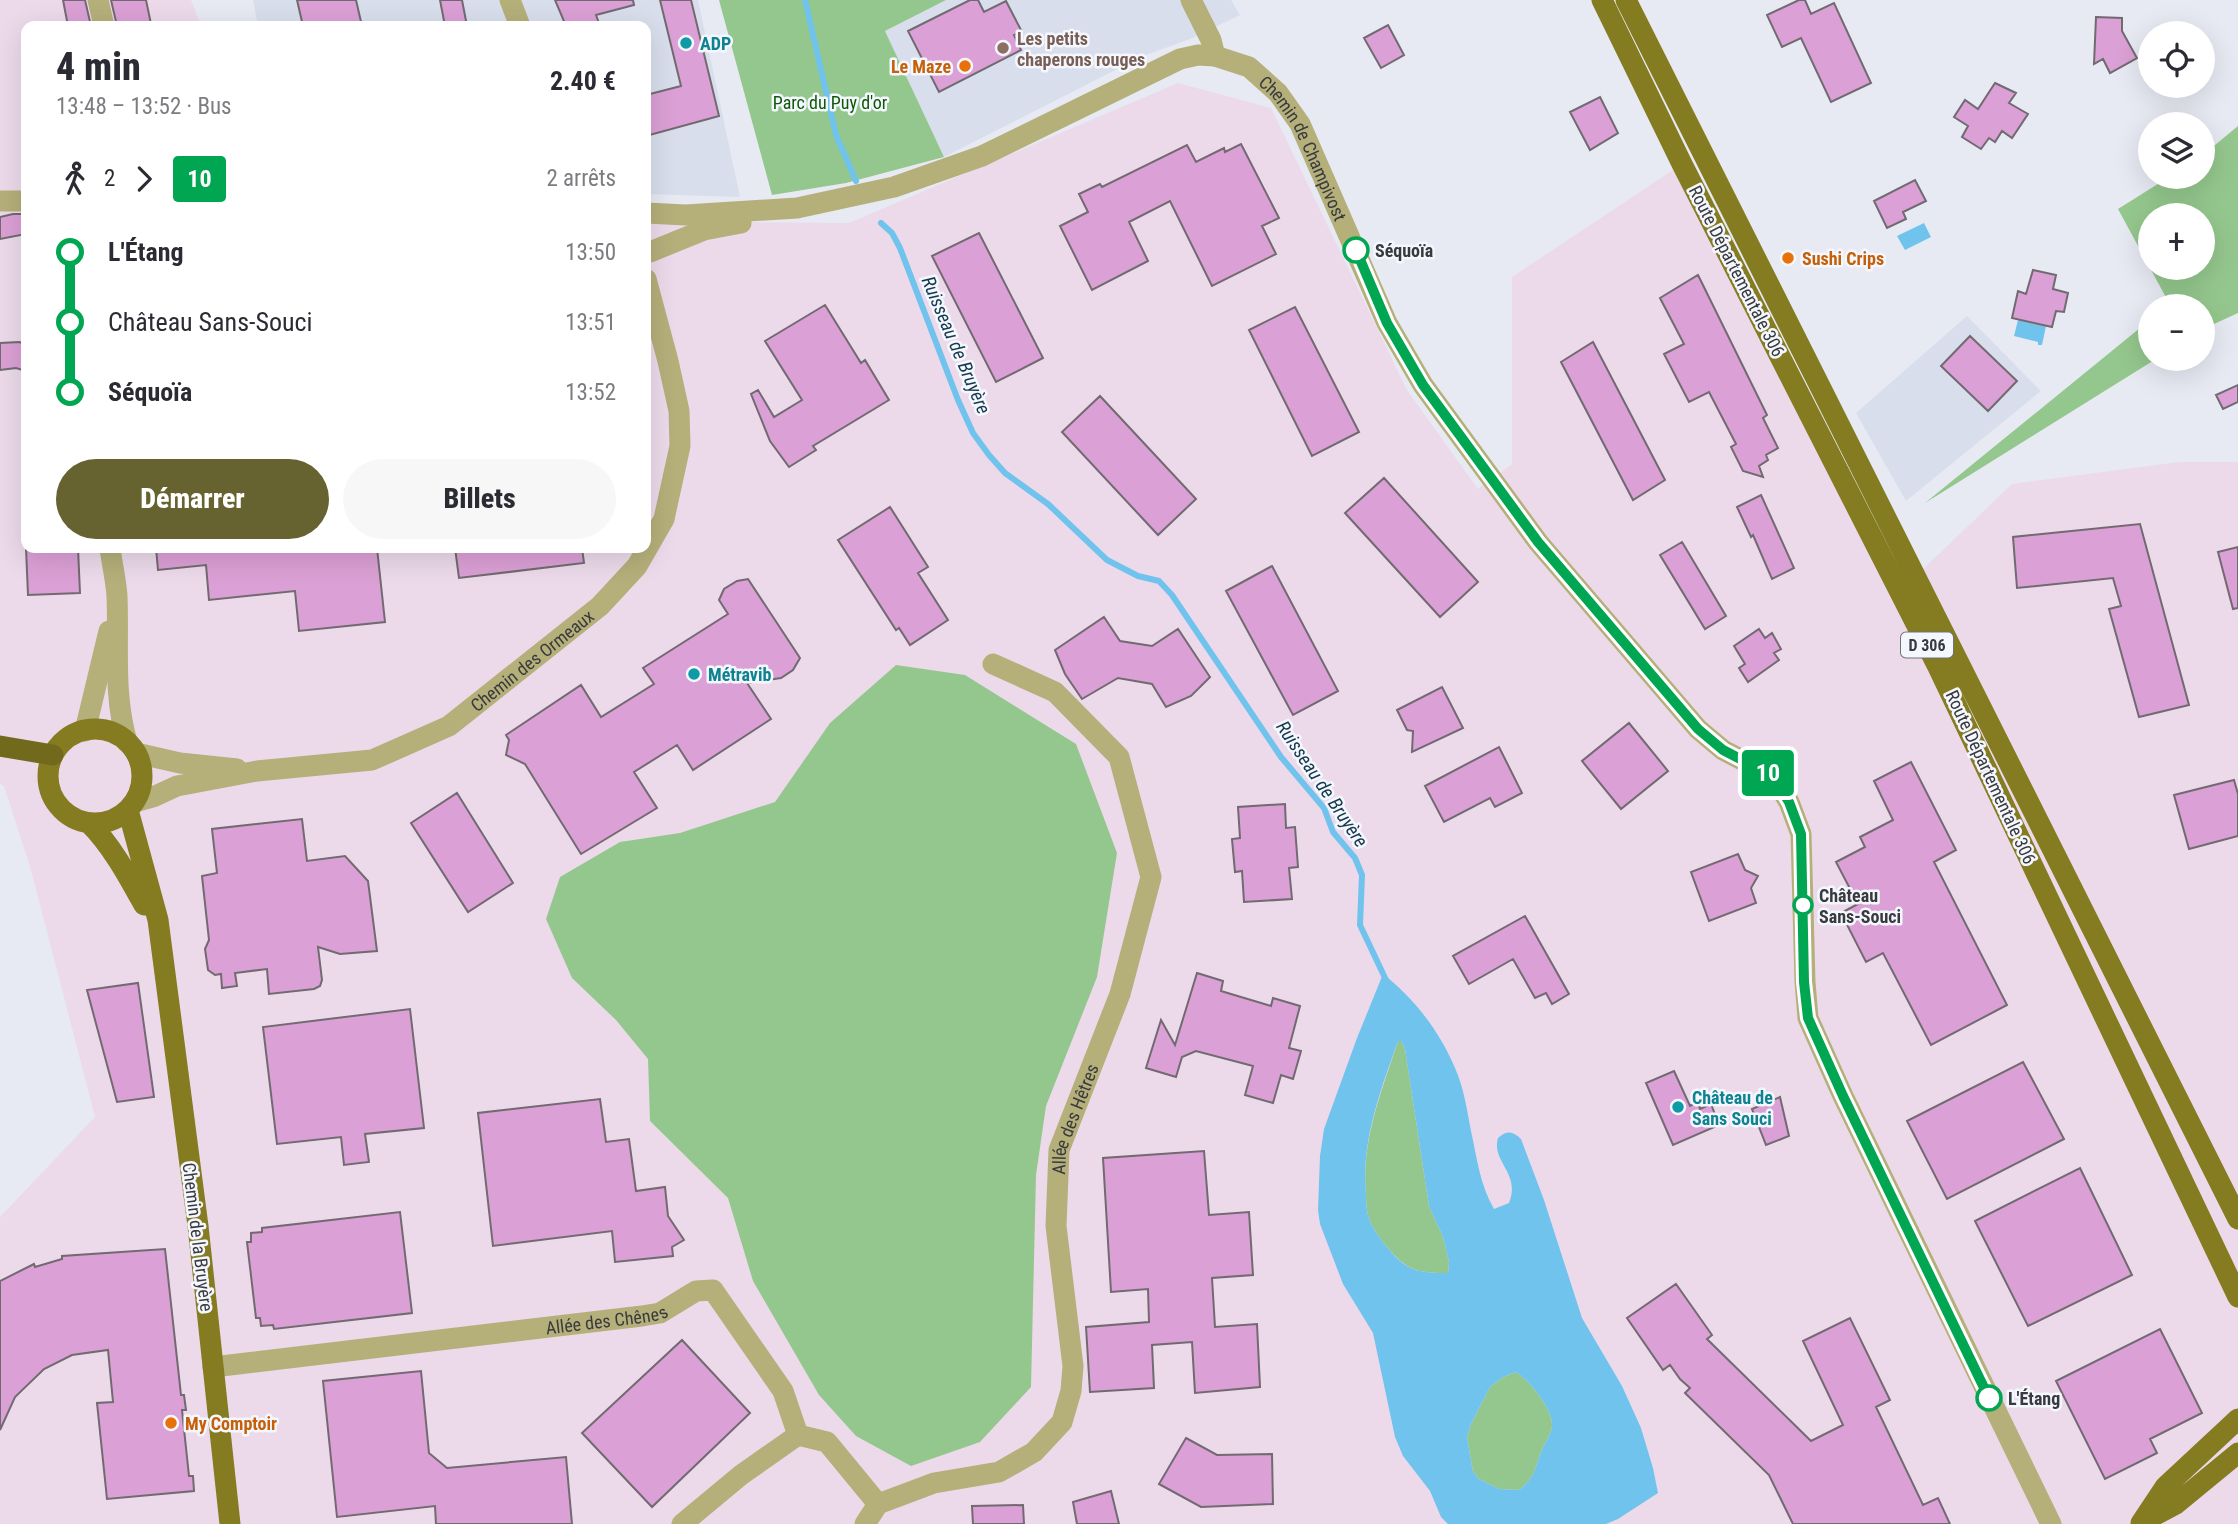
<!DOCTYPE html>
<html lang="fr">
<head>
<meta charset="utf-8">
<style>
	:root { --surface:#fff; --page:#f7f7f7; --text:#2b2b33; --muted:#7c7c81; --accent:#676330 }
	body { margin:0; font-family:"Roboto Condensed",sans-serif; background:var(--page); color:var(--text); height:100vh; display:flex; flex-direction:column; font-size:26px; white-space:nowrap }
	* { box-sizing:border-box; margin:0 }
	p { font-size:23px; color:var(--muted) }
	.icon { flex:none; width:38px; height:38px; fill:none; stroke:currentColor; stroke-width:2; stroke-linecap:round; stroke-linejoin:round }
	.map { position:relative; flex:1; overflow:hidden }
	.details { position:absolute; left:21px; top:21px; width:630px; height:532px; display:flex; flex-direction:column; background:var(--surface); border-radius:14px; box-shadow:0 7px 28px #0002 }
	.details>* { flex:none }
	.badge { padding:0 14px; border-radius:5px; font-size:24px; line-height:46px }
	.controls { position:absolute; left:2138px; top:21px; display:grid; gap:14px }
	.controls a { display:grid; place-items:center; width:77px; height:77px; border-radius:50%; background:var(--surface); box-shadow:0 7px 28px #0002; font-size:35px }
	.map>.badge { position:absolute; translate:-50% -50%; box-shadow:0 0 0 4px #fff }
	.legs { display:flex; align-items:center; gap:10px; height:77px; padding:0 35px; font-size:23px }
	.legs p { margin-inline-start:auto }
	.headline { display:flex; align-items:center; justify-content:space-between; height:119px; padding:0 35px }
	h1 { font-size:38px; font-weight:800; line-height:52px }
	.button { display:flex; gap:14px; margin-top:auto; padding:14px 35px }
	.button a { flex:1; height:80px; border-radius:42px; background:var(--accent); color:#fff; font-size:28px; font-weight:800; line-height:80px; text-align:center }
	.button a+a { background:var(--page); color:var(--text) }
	ul { padding:0 35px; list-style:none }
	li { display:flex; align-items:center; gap:24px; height:70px; font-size:26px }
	li i { display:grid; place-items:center; width:10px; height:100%; margin:0 9px; background:currentColor }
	li i::after { content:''; width:18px; height:18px; margin:-9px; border:5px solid; border-radius:50%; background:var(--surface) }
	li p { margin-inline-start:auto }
	li:first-child i { background:linear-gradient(#0000 50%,currentColor 0) }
	li:last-child i { background:linear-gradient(currentColor 50%,#0000 0) }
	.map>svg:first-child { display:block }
</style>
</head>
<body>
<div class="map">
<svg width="2238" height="1524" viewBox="0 0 2238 1524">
	<rect width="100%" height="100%" fill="#e7eaf3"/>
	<path fill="#d9deed" d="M253,0H698L740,197L646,194V26H258Z
		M946,0H1231L1240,15L1190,39L1143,56L944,157L885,31Z
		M1967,316L2041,391L1906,501L1856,413Z"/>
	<path fill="#ecdaeb" d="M0,0H191L201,26H26V548H646V221L849,223L1178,83L1271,108L1407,390L1478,489L1512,464V277L1682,164L1899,587L1920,572L2012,484L2179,462H2238V1524H0V1217L95,1117L31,870L4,786L0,784Z"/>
	<path fill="#94c78d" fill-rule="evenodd" d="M719,0H946L885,31L944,157L846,183L772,195Z
		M2238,126V313L2203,329V306H2166L2169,303L2118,209L2169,177H2203V155ZM2151,215H2203V268H2151Z
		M2151,319V359H2156L1925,503Z
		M896,665L965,675L1076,744L1117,853L1097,977L1046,1106L1036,1175L1031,1387L980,1442L911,1466L856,1436L819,1395L753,1281L728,1198L650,1121L648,1059L616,1020L572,978L546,919L560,877L620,842L680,833L775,802L830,723Z
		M1398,1041H1401L1405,1049L1429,1206L1443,1237L1449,1262L1448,1273C1418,1273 1407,1271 1387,1247C1379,1238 1371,1226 1368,1215C1366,1208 1366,1200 1366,1193C1361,1141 1382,1090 1398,1041Z
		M1516,1372C1529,1380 1554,1410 1552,1427C1551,1435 1544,1444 1541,1452C1534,1471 1535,1477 1519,1490L1499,1489L1479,1479L1473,1472L1467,1437L1471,1424L1490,1387L1503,1377Z"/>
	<path fill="#70c3ec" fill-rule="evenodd" d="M1924,223L1931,237L1905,250L1897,236Z
		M2018,320L2046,326L2042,345H2038V342L2014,336Z
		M1383,974C1414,998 1440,1032 1455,1068C1464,1088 1467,1110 1471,1131C1477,1158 1480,1185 1494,1209L1509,1203C1521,1173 1491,1162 1498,1138C1507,1130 1513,1131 1521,1139L1544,1200L1582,1318L1622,1386L1641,1428L1653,1468L1658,1493L1618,1519L1606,1524H1448L1441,1517L1430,1491L1403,1456L1395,1437L1373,1333L1343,1284L1320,1224L1318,1210L1320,1156L1324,1129L1357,1038ZM1398,1041H1401L1405,1049L1429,1206L1443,1237L1449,1262L1448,1273C1418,1273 1406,1271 1387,1247C1379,1238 1371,1226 1368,1215C1366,1208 1366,1200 1366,1193C1361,1141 1381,1089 1398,1041ZM1516,1372C1529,1380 1554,1410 1552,1427C1551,1435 1544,1444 1541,1452C1534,1471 1535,1477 1519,1490L1499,1489L1479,1479L1473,1472L1467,1437L1471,1424L1490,1387L1503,1377Z"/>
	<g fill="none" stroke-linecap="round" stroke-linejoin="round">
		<path stroke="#70c3ec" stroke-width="6" d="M805,0L836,135L856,181
			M881,223L892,233L900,248L958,400L973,433L989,455L1005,473L1048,504L1107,560L1138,576L1159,581L1172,595L1281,757L1324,808L1333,832L1355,858L1362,875L1360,925L1386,980"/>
	</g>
	<path fill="#dba0d5" stroke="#716a70" stroke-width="2" d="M63,0H85L91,26H68Z
		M111,0H146L151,24L140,26H117Z
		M297,0H356L362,26H303Z
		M440,0H462L467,26H445Z
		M555,0H633L634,5L596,15L600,26H566Z
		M660,0H691L719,116L646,136V95L681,86Z
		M970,0H978L984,12L1006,1L1022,32L1014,35L1021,50L939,92L908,31Z
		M1799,0H1805L1811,14L1834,3L1871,83L1831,102L1801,38L1782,47L1767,15Z
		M2096,17L2122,18V31L2137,58L2110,73L2103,59L2094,64Z
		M1388,25L1404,55L1381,68L1364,38Z
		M1995,83L2016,93L2009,103L2028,114L2012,138L2002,131L1995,142L1989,138L1981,149L1962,137L1968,126L1954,117L1965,100L1978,109Z
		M1600,97L1618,133L1590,150L1570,112Z
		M1241,144L1279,218L1262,226L1276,254L1212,286L1170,201L1129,222L1148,261L1092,290L1060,226L1088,212L1079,194L1100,184L1102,187L1187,145L1196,162L1224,148L1225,152Z
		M1915,180L1926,201L1903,212L1906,219L1887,228L1874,201Z
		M13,214H26V234L0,239V217Z
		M979,233L1043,358L996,382L932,256Z
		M2033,270L2056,275L2053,289L2068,293L2064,312L2056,311L2052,327L2012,318L2018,291L2026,294Z
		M1698,275L1767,415L1763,418L1778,448L1766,455L1768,460L1759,466L1763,477L1743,471L1731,447L1736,444L1709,392L1689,402L1664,354L1684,344L1660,298Z
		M825,305L861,363L865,360L889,400L813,446L816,450L789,467L770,441L751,394L758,390L774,417L802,400L765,341Z
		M1295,307L1359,432L1312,456L1249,330Z
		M1970,336L2017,381L1988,411L1941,366Z
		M19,342L26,344V371L16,368L0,370V343Z
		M1593,342L1665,480L1633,500L1561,362Z
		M2238,385V402L2223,409L2216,395Z
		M1100,396L1196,499L1158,535L1062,432Z
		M1384,478L1478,582L1440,617L1345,513Z
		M1761,495L1794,568L1772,579L1753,535L1751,537L1737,507Z
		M890,507L928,567L918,573L948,620L910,645L899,628L896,630L838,540Z
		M2140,524L2189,705L2139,717L2109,609L2121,606L2113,578L2017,588L2013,537Z
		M1682,542L1726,616L1705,629L1660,555Z
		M2238,547V608L2233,609L2218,552Z
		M26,548H78L80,593L28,595Z
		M156,548H377L385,622L299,631L295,591L209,600L206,565L158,570Z
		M455,548H582L584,563L459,578Z
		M1272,566L1338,691L1293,715L1226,591Z
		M748,579L800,658L793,670L781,678L747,683L771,719L693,770L677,745L634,772L657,808L581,854L525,764L506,755L509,740L506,735L581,685L601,717L654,684L643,668L728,614L719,600L724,589L737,581Z
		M1104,617L1120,641L1152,646L1178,629L1210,677L1191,696L1166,707L1152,684L1118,678L1082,699L1065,674L1055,650Z
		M1759,629L1765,638L1772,633L1781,649L1774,653L1779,660L1748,682L1739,668L1745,664L1734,646Z
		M1442,687L1463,728L1412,752L1413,731L1407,730L1397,710Z
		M1629,723L1668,771L1621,809L1582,761Z
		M1499,747L1522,793L1495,807L1490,798L1444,822L1425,786Z
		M1911,762L1956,850L1934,862L2007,1005L1931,1045L1883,953L1866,962L1841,913L1858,904L1836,862L1865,847L1860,837L1893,820L1874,781Z
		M2234,780L2238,794V836L2189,849L2174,795Z
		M457,793L513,883L468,912L411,823Z
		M1285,804L1286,828L1295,827L1298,867L1289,868L1292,899L1244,902L1242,871L1235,872L1232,839L1240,838L1238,807Z
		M302,819L307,861L345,856L368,881L377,951L340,954L318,947L322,980L320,986L314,989L269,994L267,969L235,973L237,986L222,988L221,974L215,975L208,970L205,949L209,940L202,876L217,873L212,829Z
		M1738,854L1745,870L1758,876L1751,888L1756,903L1709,921L1691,872Z
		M1525,916L1569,994L1552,1004L1546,993L1535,998L1513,959L1469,984L1453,956Z
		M1197,973L1223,981L1221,991L1271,1006L1273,998L1300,1006L1289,1048L1301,1051L1293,1079L1281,1075L1273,1103L1245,1095L1253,1066L1196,1051L1182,1057L1176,1077L1146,1068L1161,1020L1175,1045Z
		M138,983L154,1097L117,1102L87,990Z
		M410,1009L424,1128L365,1134L369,1162L344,1165L341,1137L277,1144L263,1027Z
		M2023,1062L2064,1139L1947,1199L1907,1121Z
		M1674,1071L1690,1106L1698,1102L1700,1109L1711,1104L1719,1125L1673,1145L1646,1083Z
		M1780,1097L1789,1136L1766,1145L1752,1109Z
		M600,1099L606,1142L629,1139L636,1191L665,1187L668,1216L684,1240L672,1247L673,1256L615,1262L612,1231L493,1246L478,1113Z
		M1204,1151L1209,1215L1249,1212L1253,1275L1212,1278L1215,1327L1257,1324L1260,1387L1195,1393L1192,1342L1152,1345L1154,1388L1090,1392L1086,1327L1149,1322L1148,1289L1111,1292L1103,1158Z
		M2080,1168L2132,1275L2028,1326L1975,1221Z
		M400,1212L412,1313L274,1329L273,1325L261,1326L260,1318H256L247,1242H251V1233L262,1232V1228Z
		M165,1249L181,1395H184L186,1410H182L189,1476H193L194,1491L107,1499L97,1403L113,1402L108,1350L72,1355L44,1369L15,1397L0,1430V1281L34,1264L35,1267L62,1259V1256Z
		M1676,1284L1712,1335L1707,1339L1811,1441L1843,1425L1803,1341L1850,1318L1890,1400L1876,1407L1923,1505L1938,1498L1950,1524H1793L1769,1475L1685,1393L1690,1388L1680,1379L1670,1365L1663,1370L1627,1318Z
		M2160,1329L2202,1413L2150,1439L2157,1453L2105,1479L2056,1381Z
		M682,1340L750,1413L652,1507L582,1433Z
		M421,1371L429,1453L447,1468L566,1457L572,1524H436L435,1506L337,1517L323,1381Z
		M1186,1438L1217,1455L1272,1454L1273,1504L1201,1507L1159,1484Z
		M1111,1491L1119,1524H1077L1073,1502Z
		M1023,1505L1024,1524H973L972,1506Z"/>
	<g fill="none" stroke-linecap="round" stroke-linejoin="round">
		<g stroke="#b5af7a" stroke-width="21">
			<path d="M98,0L104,26"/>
			<path d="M510,0L520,26"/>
			<path d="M1191,0L1211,40L1215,56"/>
			<path d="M0,201H26"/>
			<path id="s1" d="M646,213L686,215L797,208L894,187L982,156L1180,59L1198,55L1215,56L1249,67L1278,93L1300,124L1387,323L1423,385L1538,542L1698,729L1723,750L1773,776L1789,802L1801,834L1805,982L1808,1018L1843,1096L2051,1524"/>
			<path d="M650,252L704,230L741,223"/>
			<path d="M110,548C112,564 116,580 117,596C119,645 113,694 127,742"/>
			<path d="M85,731L109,631"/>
			<path d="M136,753L180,763L237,769"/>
			<path id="s2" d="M135,802L153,797L177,786L257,771L372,760L449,726L600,606L637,566L664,519L680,446L679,411L668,361L646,279"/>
			<path id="s3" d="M213,1367L642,1316L660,1313L696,1291L713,1290L783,1391L798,1435L827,1442L878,1504"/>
			<path d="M682,1524L741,1475L798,1435"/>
			<path id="s4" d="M865,1524L878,1504L934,1483L999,1472L1034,1452L1062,1422L1071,1391L1073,1366L1056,1226L1059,1150L1120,994L1151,877L1119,757L1055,692L993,664"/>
		</g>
		<path stroke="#857b20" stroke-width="21" d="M1602,0L1682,164L1938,667L2238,1297
			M1626,0L2238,1219
			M48 776a47 47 0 1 1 94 0a47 47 0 1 1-94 0Z
			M128,810L158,920L198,1226L230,1524
			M89,823C112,846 128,876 144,905
			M2144,1521L2176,1504L2238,1453
			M2141,1523L2165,1487L2238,1419"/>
		<path stroke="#71691b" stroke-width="21" d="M0,746L53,755"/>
	</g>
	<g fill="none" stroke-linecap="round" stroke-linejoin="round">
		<defs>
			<path id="line-1" d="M1356,250L1387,323L1423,385L1538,542L1698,729L1723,750L1773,776L1789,802L1801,834L1804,982L1808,1018L1843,1096L1989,1398"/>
		</defs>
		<use href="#line-1" stroke="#fff" stroke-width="16"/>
		<use href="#line-1" stroke="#00a651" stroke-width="10"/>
	</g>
	<g fill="#0f9aa8" stroke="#f5f7fe" stroke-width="2.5">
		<circle cx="686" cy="43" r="7"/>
		<circle cx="694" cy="674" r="7"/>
		<circle cx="1678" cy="1107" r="7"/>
	</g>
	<circle fill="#8d6e63" stroke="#f5f7fe" stroke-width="2.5" cx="1003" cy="48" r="7"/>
	<g fill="#e8710a" stroke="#f5f7fe" stroke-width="2.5">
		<circle cx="965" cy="66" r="7"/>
		<circle cx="1788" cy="258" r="7"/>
		<circle cx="171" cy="1423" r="7"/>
	</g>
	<g fill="#fff" stroke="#00a651" stroke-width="3.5">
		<circle cx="1356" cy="250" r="12"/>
		<circle cx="1803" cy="905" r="9"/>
		<circle cx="1989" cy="1398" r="12"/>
	</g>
	<g text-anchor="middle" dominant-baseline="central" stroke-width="5" stroke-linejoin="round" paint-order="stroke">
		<rect fill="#f5f7fe" stroke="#717377" stroke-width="2" x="1901" y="632.5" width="52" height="25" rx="5"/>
		<g font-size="16" font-weight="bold" fill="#393a3d">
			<text x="1927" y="645">D 306</text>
		</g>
		<g font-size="18" font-weight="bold" fill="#785e54" stroke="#f5f7fe" text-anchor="start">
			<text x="1017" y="38">Les petits<tspan x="1017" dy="21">chaperons rouges</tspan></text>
		</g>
		<g font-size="18" font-weight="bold" fill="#0d838f" stroke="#f5f7fe" text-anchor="start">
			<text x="700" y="43">ADP</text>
			<text x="708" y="674">Métravib</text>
			<text x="1692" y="1097">Château de<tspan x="1692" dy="21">Sans Souci</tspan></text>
		</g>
		<g font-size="18" font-weight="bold" fill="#c56008" stroke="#f5f7fe" text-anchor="start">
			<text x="951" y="66" text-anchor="end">Le Maze</text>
			<text x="1802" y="258">Sushi Crips</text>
			<text x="185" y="1423">My Comptoir</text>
		</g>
		<g font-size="18" fill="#0f5906" stroke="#f5f7fe">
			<text x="830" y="102">Parc du Puy d'or</text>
		</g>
		<g font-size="18" fill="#393a3d" stroke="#f5f7fe">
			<text stroke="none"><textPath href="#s1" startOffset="735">Chemin de Champivost</textPath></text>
			<text transform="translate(1737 271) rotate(63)">Route Départementale 306</text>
			<text stroke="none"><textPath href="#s2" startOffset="432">Chemin des Ormeaux</textPath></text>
			<text transform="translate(1991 777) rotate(65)">Route Départementale 306</text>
			<text stroke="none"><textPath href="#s4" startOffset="539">Allée des Hêtres</textPath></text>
			<text transform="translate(198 1237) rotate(83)">Chemin de la Bruyère</text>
			<text stroke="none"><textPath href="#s3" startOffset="396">Allée des Chênes</textPath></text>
		</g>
		<g font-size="18" font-weight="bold" fill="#393a3d" stroke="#f5f7fe" text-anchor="start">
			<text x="1375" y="250">Séquoïa</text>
			<text x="1819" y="895">Château<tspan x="1819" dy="21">Sans-Souci</tspan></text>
			<text x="2008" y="1398">L'Étang</text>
		</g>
		<g font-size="19" font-style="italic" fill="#14394a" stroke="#f5f7fe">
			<text transform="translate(956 345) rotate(67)">Ruisseau de Bruyère</text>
			<text transform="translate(1322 784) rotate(56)">Ruisseau de Bruyère</text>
		</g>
	</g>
</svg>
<div class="controls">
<a><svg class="icon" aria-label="locate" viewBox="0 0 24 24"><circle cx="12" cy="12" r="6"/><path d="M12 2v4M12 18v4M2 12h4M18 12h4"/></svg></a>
<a><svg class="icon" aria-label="layers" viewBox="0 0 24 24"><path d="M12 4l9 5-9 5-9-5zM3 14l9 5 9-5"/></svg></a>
<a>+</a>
<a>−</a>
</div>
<b class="badge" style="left:1768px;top:773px;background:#00a651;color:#fff">10</b>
<section class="details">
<div class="headline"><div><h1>4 min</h1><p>13:48 – 13:52 · Bus</p></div><b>2.40 €</b></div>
<div class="legs"><svg class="icon" aria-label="walk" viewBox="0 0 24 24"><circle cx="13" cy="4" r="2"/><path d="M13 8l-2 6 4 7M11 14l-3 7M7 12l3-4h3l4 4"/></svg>2<svg class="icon" aria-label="forward" viewBox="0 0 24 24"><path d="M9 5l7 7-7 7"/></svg><b class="badge" style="background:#00a651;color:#fff">10</b><p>2 arrêts</p></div>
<ul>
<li><i style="color:#00a651"></i><b>L'Étang</b><p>13:50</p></li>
<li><i style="color:#00a651"></i><span>Château Sans-Souci</span><p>13:51</p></li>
<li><i style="color:#00a651"></i><b>Séquoïa</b><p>13:52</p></li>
</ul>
<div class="button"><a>Démarrer</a><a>Billets</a></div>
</section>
</div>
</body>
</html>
